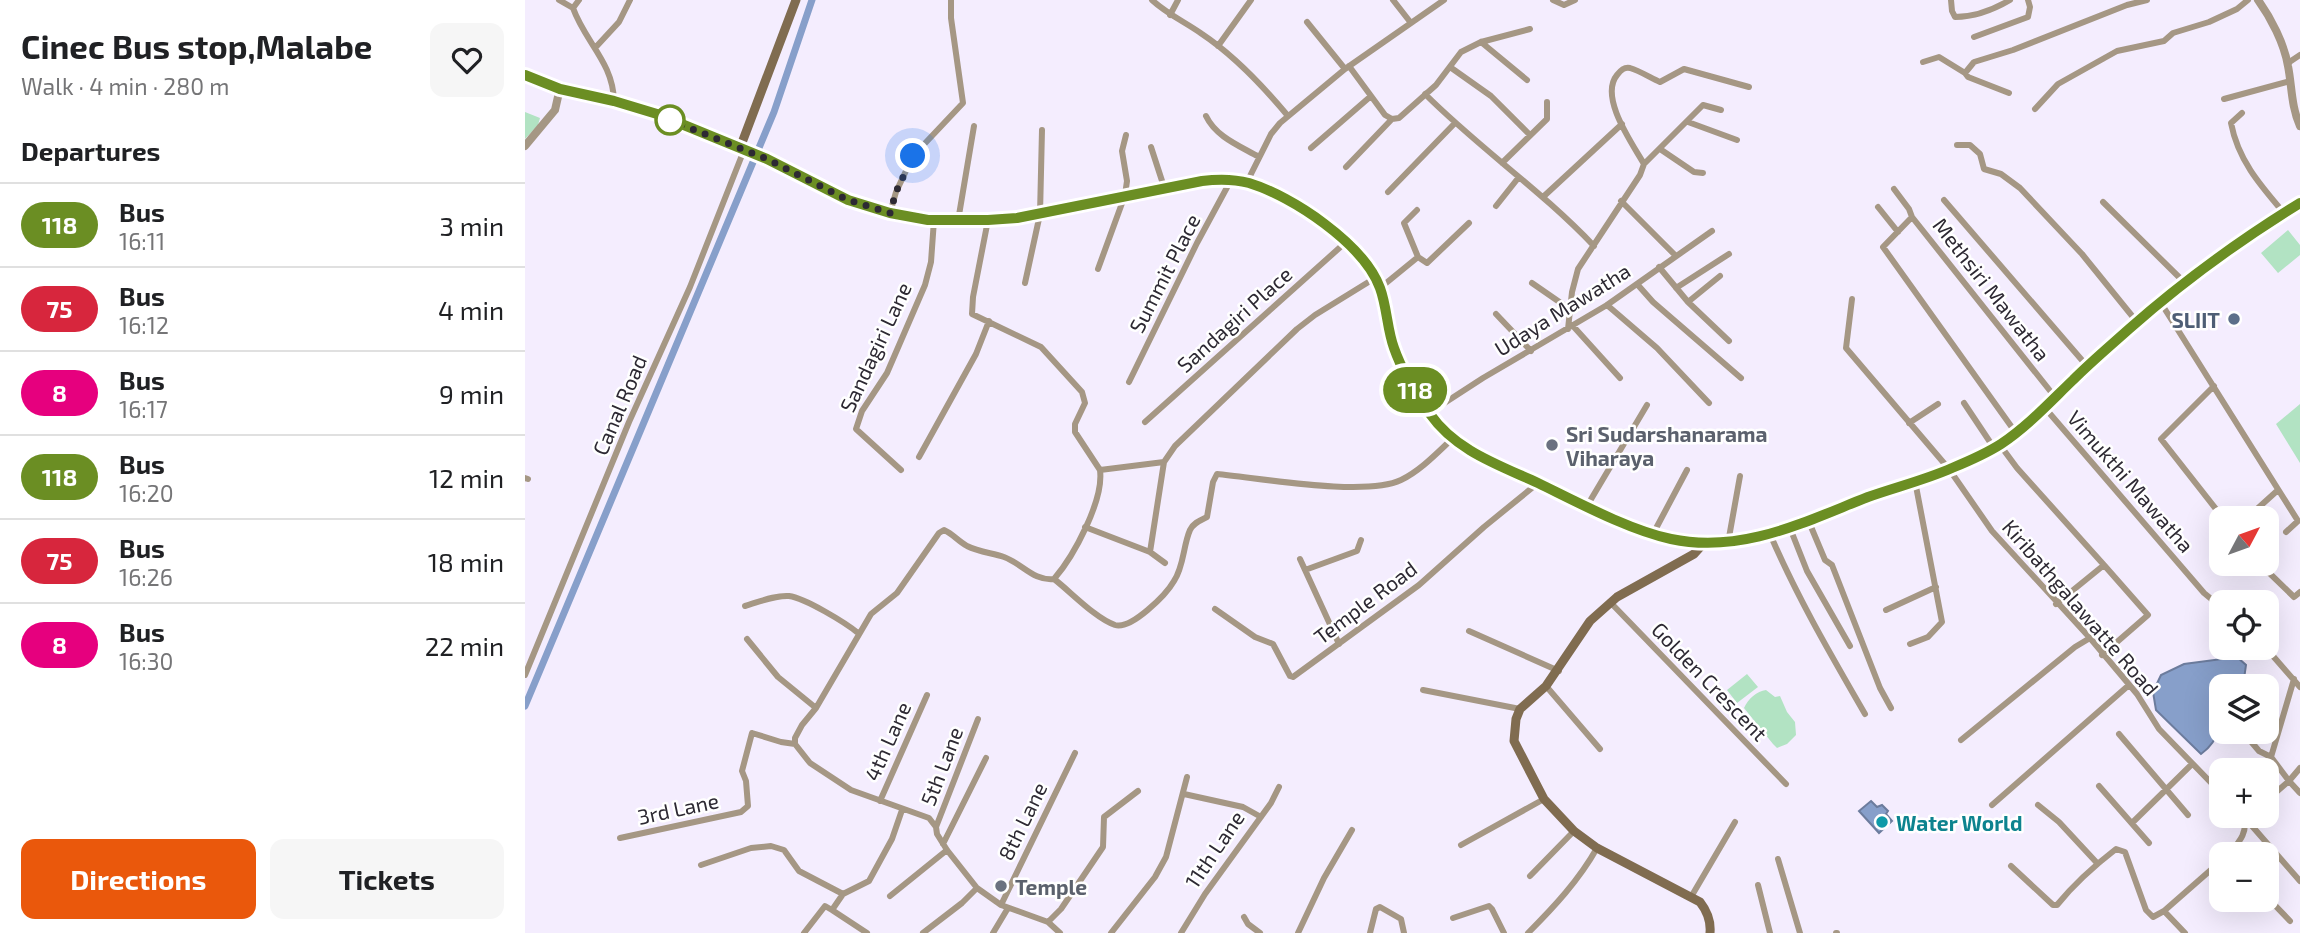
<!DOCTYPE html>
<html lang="en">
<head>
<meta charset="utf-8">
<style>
	:root { --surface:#fff; --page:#f6f6f6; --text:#202124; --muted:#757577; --line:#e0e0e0; --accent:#ea580c }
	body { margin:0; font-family:"Exo 2",sans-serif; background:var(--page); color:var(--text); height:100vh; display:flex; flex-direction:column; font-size:26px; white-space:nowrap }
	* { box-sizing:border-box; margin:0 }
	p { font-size:23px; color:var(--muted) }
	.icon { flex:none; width:38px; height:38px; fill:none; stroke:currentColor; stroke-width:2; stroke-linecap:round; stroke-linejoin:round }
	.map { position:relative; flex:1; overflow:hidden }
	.panel { display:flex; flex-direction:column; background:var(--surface); width:525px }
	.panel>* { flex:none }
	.badge { padding:0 14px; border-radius:23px; font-size:24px; line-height:46px }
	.needle { width:46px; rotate:49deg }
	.buttons { position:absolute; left:1684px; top:506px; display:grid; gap:14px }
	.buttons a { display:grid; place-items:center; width:70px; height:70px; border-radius:14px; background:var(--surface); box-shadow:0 7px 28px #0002; font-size:35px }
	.you { position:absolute; width:35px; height:35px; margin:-18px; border:5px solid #fff; border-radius:50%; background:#1a73e8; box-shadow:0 0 0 10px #1a73e833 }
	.map>.badge { position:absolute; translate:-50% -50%; box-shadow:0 0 0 4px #fff }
	h2 { padding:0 21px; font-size:26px; line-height:63px }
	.round { display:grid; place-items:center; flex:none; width:74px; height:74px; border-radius:14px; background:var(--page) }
	.headline { display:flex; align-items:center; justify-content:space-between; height:119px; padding:0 21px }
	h1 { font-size:33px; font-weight:700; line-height:52px }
	.primary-button { display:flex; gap:14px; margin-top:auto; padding:14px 21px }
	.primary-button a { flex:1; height:80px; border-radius:14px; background:var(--accent); color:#fff; font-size:28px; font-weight:700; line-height:80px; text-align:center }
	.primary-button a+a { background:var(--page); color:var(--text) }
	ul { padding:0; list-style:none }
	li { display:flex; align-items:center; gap:21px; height:84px; padding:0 21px; border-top:2px solid var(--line) }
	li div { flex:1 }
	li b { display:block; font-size:26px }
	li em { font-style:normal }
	li .badge { min-width:77px; font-weight:700; text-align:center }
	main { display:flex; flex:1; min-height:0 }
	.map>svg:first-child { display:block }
</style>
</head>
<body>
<main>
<section class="panel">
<div class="headline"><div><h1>Cinec Bus stop,Malabe</h1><p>Walk · 4 min · 280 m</p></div><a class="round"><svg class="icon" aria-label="heart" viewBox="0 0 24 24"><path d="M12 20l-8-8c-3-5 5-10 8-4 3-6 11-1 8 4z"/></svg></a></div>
<h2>Departures</h2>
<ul>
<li><span class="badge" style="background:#6b8e23;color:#fff">118</span><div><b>Bus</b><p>16:11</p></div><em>3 min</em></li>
<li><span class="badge" style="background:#d7263d;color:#fff">75</span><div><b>Bus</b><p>16:12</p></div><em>4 min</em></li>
<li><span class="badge" style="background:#e6007e;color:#fff">8</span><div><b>Bus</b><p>16:17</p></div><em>9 min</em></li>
<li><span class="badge" style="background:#6b8e23;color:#fff">118</span><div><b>Bus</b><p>16:20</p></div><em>12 min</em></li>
<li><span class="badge" style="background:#d7263d;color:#fff">75</span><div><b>Bus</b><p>16:26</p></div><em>18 min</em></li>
<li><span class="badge" style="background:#e6007e;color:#fff">8</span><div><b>Bus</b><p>16:30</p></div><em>22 min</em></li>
</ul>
<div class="primary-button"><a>Directions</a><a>Tickets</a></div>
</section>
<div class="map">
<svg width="1775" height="933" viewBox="0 0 1775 933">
	<rect width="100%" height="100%" fill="#f4edfe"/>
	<path fill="#b2e3c3" d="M0,112L15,118L13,125L0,139Z
		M1763,230L1775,245V255L1753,273L1736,253Z
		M1775,404V463L1751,424Z
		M1222,674L1233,687L1212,703L1202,690Z
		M1241,690L1250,697L1255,696L1262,712L1270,722L1271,735L1262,744L1252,748L1248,744L1219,708C1223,699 1232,691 1241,690Z"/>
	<path fill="#879fca" stroke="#6c7c9d" stroke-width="2" d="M1712,657L1721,665L1718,686H1696C1696,712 1700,737 1676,754L1631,710L1628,692L1636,675L1659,664Z
		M1346,801L1352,807L1357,805L1363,811L1361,814L1367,821L1354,833L1334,811Z"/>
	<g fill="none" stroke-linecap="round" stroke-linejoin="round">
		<path stroke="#879fca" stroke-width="7" d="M0,706L249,112L287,0"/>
		<path stroke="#a59784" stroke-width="6" d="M34,0L48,8
			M54,0L48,8C60,42 88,62 89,101
			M627,0C642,14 660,22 677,34C710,56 738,86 763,116
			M868,0L886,23
			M1028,0L1039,5L1050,0
			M1426,0L1427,11L1430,17C1450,17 1468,10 1485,0
			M645,15L653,0
			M782,22L820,69
			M1449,37L1503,17L1505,7L1503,0
			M956,42L1002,80
			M693,46L726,0
			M70,48L94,22L105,0
			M1398,62L1414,57L1440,73L1443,77L1484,93
			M1763,63L1775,55
			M824,66L860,115L867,119
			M925,67L966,96L1005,135
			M1440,73L1449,62L1488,50L1602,5L1622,0
			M900,94C954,148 1017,191 1069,246
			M1699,99L1765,81
			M1510,109L1533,84L1592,51L1639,41L1648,33L1684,22L1712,9L1723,0
			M1717,113L1706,123C1713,160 1735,185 1759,213
			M681,116C691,137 715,146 734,157
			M1163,122L1212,140
			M1432,145H1445L1455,154L1459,169L1476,174L1495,188L1557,254L1612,322
			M626,147L639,187
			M786,148L846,96
			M1135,149L1169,172L1178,173
			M977,163L1022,119V102
			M1119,164C1107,143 1074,97 1092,75C1096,70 1099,67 1105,68C1115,71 1126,78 1135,82L1159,69L1224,87
			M821,167L867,119L874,118L911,85L936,52L956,42L1005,29
			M722,182L746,134L755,123L820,69L919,0
			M1369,189L1384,209L1387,217
			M863,192L930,123
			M1018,197L1097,124
			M1419,200L1562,366
			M1096,201L1151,256
			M1578,202L1660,283
			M971,206L994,177
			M1353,207L1373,232
			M892,210L879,223L893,257
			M365,213L371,192L388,156L438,103L426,18V0
			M463,220L448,297L447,314L516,347L557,392L560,403L550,424V432L575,470
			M433,221L449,126
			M1134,267L1163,302L1204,341
			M573,269L600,195L602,181L597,151L601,135
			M500,283L515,214L517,130
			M1007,283L1046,310
			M1112,284L1128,302L1216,378
			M855,288L893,257L902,263L944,223
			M1151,288L1204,254
			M1327,299L1321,348L1424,469L1467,531L1565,638L1612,694L1634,729L1696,793
			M1163,302L1195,276
			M1636,303L1773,521L1761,532
			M1082,305L1132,348L1184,403
			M971,314L1006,351
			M1048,326L1095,378
			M1043,329L1047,292L1053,269L1115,175L1119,164L1178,105L1196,110
			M604,382L672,243L706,180
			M1689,386L1636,439L1698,518
			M1439,403L1469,448
			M1520,408L1679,593L1696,607
			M904,413L958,378L1082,305L1187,231
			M620,422L821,242
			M1384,423L1413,404
			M1491,433L1358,247L1387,217L1530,397
			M1475,445L1492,468L1579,565L1531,604
			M394,457L451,354L464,321
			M376,470L331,429L337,411L362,373L400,285L406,262L409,220
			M0,478L3,479
			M1062,506L1122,405
			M1722,518L1753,490
			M1284,522L1300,560L1307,565L1355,688L1366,708
			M560,527L625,552L640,563
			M1265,528L1282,571L1325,646
			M1128,534L1162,470
			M1245,534C1272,597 1306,655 1340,714
			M1203,543L1215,476
			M625,552L639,462
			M775,559L814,644
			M1735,564L1769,597L1775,592
			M780,570L832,551L836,540
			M529,579C546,592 570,618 590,625C606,630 641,595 649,581C659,566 658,546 665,530C668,523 676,520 682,517L688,482L692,474C735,478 840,497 876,480C895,471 912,453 927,439
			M1085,602L1261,784
			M220,606C234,602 250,595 264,596C280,598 321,623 333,633
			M690,609L730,637L748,644L765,676L768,677L894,585L959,527L1013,483
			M1361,610L1411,587
			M944,631L1034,671
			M222,639L253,677L291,708
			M1385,644L1403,637L1417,622L1390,481
			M1741,648L1775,687
			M1577,655L1623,615L1579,565
			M0,675L104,422L165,287L219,150
			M1021,686L1075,749
			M898,690L995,709
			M1718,732L1734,751L1746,757L1764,781L1741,801
			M1594,734L1663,815
			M1436,740L1550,647L1565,638
			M1746,757L1769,679
			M1775,768L1764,781L1775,793
			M1574,786L1624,843
			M659,794L718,807L736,817
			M355,801L402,695
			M1467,805L1604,685
			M1513,805L1534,822L1572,863
			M1724,816L1720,818L1775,881
			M1608,822L1667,764
			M411,827L453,719
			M95,838L216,812L223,806L221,781L217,771L227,733L256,742L270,744
			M418,844L461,758
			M936,845L1019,799
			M1704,854C1714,842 1723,833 1719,817
			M1253,859L1275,933
			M176,865L226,848L246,846L259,850L274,871L318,894
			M1486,866L1528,905H1532C1549,884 1569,866 1591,849L1600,852L1621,910L1628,917L1639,911L1660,933
			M1005,876L1049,831
			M1233,885L1245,933
			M365,896L422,850
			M1741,896L1765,921
			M1166,897L1210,822
			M476,905L550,753
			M1639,911L1696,861
			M719,917L723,924L735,933
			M928,918L964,906L967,909L979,933
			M523,922L536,909L578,847L579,817L613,791
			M279,933L300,906L307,910
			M342,933L307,910L318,894L344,881L367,839L377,810
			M398,933L437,903L452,888
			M468,933L483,908
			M535,933L523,922L476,905L452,888L422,850L412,834L411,827L404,818L326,790L285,763L270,744V738L277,725L291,708L346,614L372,593L414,533L419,530C428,534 433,541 442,546C454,552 467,553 479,557C498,564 508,581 529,579C549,556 579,500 575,470L639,462L650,446L772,329L790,315L850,278
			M586,933L630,877L641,857L662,777
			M656,933L680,894L746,803L754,787
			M773,933L799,878L827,830
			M845,933L851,909L855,907L876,919L879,933
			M1003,933C1029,907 1054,880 1072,848
			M1311,933H1312"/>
		<path stroke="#a59784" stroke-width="8" d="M1733,0C1746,18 1759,43 1763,66C1767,86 1766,106 1775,126
			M0,146L30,110L35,88"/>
		<path stroke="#806c50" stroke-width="9" d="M215,148L271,0
			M1178,544L1169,554L1092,597L1065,621L1021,686L995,709L991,719L989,741L1019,799L1049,831L1072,848L1175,902C1182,911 1186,922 1185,933"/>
		<path stroke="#654d2b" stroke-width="10" d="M0,75L35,88L89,101L132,115L242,159L323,200L365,213L403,220L492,218L676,181C692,179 709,179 724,183C767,196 839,244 855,288C862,307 863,328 869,348C877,371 891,394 905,414C931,451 974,465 1013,483C1052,502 1104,530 1146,539C1216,555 1279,522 1343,497C1371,487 1400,480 1427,468C1444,461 1462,454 1476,444C1503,426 1525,402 1548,380C1566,362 1585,346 1604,329C1656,283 1715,240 1775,203"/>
	</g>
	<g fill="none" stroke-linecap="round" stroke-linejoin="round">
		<defs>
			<path id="line" d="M0,75L35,89L89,101L132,114L242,159L323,200L365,213L403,220H463L492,218L677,181C692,179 709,179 724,183C767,196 839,244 855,288C862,307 862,329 869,348C877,371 891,394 905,414C931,451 974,465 1013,483C1052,502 1104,530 1146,539C1217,554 1279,522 1343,497C1371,487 1400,480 1427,468C1444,461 1462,453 1476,444C1503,426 1525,402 1548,380C1566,362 1585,346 1604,329C1656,283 1715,240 1775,203"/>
		</defs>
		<use href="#line" stroke="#fff" stroke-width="16"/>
		<use href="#line" stroke="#6b8e23" stroke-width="10"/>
		<path stroke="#2d2933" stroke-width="7" stroke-dasharray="0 12.6" d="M145,120L242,159L323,200L365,213L371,192L388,156"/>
	</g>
	<circle fill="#fff" stroke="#6b8e23" stroke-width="3.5" cx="145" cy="120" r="14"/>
	<circle fill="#5c6f8a" stroke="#fff" stroke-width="2.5" cx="1709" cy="319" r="7"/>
	<g fill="#6b7280" stroke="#fff" stroke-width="2.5">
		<circle cx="1027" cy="445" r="7"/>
		<circle cx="476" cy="886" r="7"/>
	</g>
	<circle fill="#0f9aa8" stroke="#fff" stroke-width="2.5" cx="1357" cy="822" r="7"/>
	<g text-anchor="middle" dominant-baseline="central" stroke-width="5" stroke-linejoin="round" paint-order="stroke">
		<g font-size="21" fill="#2d2933" stroke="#fff">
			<text transform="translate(639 273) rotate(-63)">Summit Place</text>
			<text transform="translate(1467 289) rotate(52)">Methsiri Mawatha</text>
			<text transform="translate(1037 309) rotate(-32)">Udaya Mawatha</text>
			<text transform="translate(709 319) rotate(-42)">Sandagiri Place</text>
			<text transform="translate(350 347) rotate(-65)">Sandagiri Lane</text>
			<text transform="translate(94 405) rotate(-67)">Canal Road</text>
			<text transform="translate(1606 481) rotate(49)">Vimukthi Mawatha</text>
			<text transform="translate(840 602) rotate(-37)">Temple Road</text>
			<text transform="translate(1556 607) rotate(49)">Kiribathgalawatte Road</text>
			<text transform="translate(1185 681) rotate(46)">Golden Crescent</text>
			<text transform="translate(362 741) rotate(-66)">4th Lane</text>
			<text transform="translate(416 766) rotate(-69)">5th Lane</text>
			<text transform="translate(153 808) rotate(-12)">3rd Lane</text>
			<text transform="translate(497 821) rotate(-64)">8th Lane</text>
			<text transform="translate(689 849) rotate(-56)">11th Lane</text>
		</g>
		<g font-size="21" font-weight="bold" fill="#4e5e75" stroke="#fff" text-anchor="end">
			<text x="1695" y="319">SLIIT</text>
		</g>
		<g font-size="21" font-weight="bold" fill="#5b616d" stroke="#fff" text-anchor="start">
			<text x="1041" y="433">Sri Sudarshanarama<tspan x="1041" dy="24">Viharaya</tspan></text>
			<text x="490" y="886">Temple</text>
		</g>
		<g font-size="21" font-weight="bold" fill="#0d838f" stroke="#fff" text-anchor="start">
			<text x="1371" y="822">Water World</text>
		</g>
	</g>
</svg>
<div class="buttons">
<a><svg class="needle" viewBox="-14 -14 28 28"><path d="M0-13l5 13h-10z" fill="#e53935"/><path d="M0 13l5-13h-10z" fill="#757577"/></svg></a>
<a><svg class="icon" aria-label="locate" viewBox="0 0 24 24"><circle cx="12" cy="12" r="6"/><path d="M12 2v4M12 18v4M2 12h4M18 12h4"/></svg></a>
<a><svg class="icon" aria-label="layers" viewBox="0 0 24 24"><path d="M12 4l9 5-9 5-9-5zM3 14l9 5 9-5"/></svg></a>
<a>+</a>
<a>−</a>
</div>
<div class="you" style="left:388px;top:156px"></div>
<b class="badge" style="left:890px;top:390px;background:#6b8e23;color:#fff">118</b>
</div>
</main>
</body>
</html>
